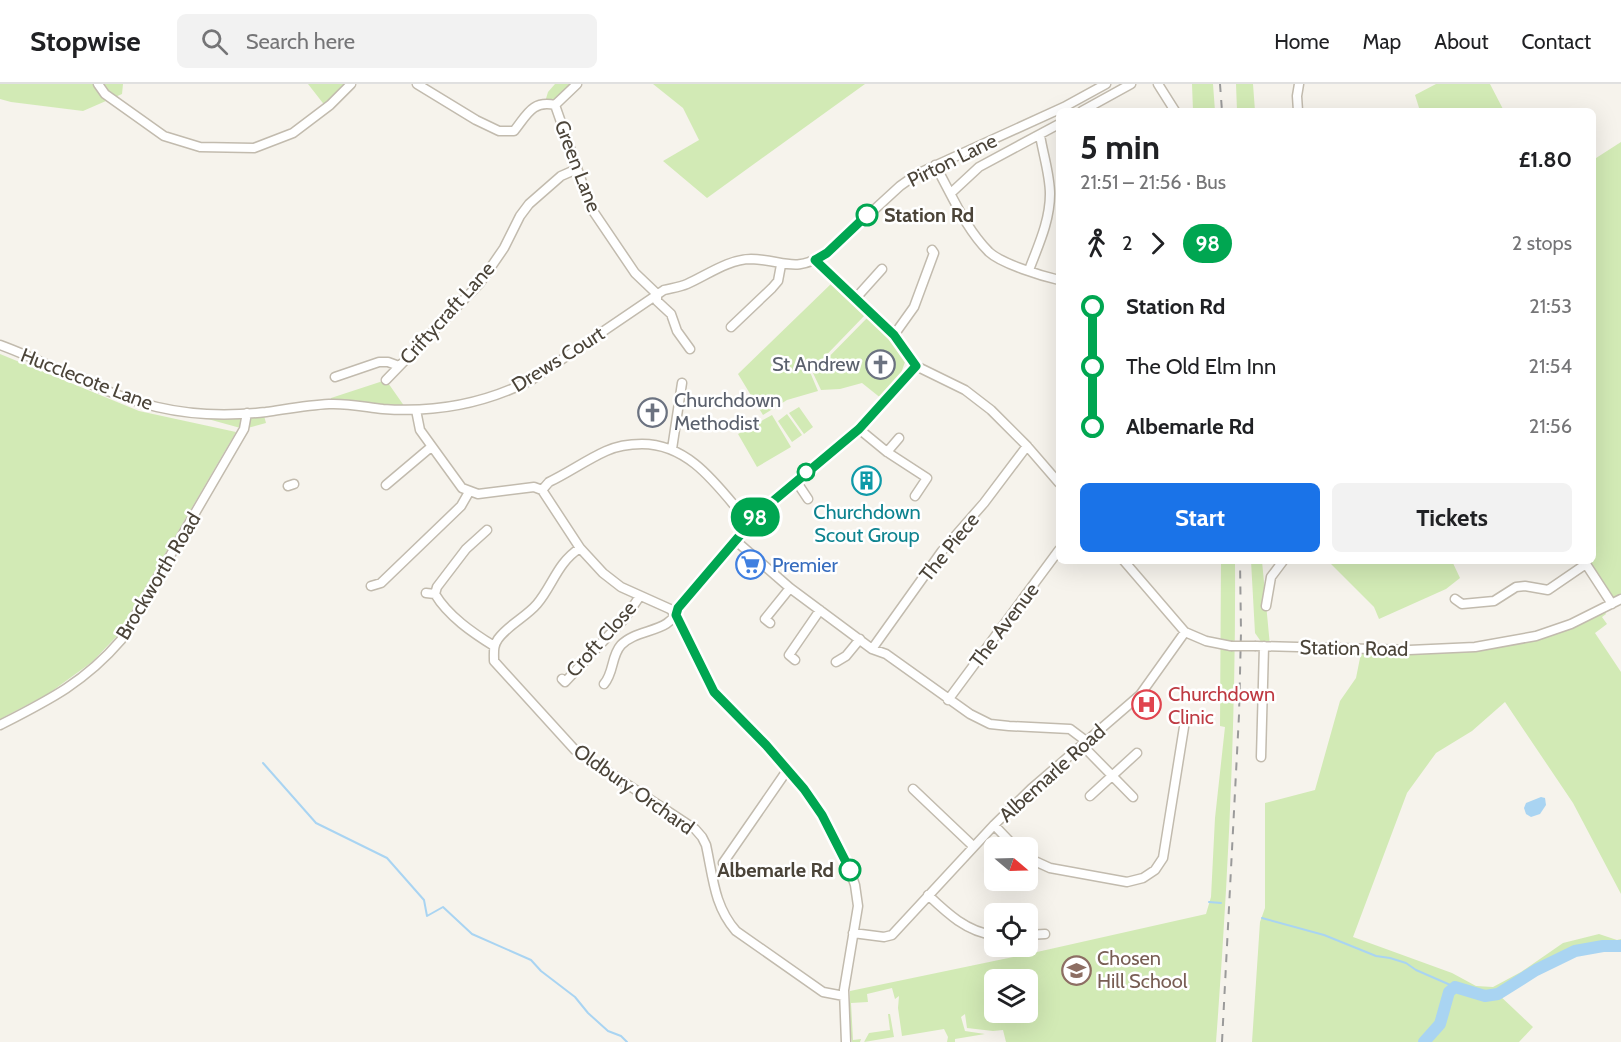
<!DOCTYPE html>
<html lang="en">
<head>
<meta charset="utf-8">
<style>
	:root { --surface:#fff; --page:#f2f2f2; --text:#202124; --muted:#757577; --line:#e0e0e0; --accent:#1a73e8 }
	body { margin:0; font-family:Cabin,sans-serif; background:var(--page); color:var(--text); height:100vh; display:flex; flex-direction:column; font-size:22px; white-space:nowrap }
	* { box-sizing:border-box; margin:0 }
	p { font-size:20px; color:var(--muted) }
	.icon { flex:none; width:33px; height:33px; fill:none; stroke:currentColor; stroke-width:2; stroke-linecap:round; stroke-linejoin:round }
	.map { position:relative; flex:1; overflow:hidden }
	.sheet { position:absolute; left:1056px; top:24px; width:540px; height:456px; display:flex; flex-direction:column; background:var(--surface); border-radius:9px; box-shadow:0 6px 24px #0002 }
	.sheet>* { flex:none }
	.badge { padding:0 12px; border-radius:20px; font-size:21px; line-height:39px }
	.needle { width:39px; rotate:109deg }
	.buttons { position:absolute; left:984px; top:753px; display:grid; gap:12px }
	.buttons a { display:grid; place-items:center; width:54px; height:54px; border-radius:9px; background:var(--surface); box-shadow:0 6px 24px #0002; font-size:30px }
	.map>.badge { position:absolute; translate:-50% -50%; box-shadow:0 0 0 3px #fff }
	.legs { display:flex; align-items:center; gap:9px; height:66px; padding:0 24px; font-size:20px }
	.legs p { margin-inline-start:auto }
	.head { display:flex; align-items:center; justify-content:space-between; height:102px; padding:0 24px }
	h1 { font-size:33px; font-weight:800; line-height:45px }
	.primary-button { display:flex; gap:12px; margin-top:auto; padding:12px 24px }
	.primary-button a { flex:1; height:69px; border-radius:9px; background:var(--accent); color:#fff; font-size:24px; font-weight:800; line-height:69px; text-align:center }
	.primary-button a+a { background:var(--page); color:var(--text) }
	ul { padding:0 24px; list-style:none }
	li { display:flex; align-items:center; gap:21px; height:60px; font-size:22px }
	li i { display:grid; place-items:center; width:9px; height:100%; margin:0 8px; background:currentColor }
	li i::after { content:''; width:15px; height:15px; margin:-8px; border:4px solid; border-radius:50%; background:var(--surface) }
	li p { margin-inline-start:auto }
	li:first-child i { background:linear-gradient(#0000 50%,currentColor 0) }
	li:last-child i { background:linear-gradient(currentColor 50%,#0000 0) }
	header { display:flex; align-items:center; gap:36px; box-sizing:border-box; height:84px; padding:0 30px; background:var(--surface); border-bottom:2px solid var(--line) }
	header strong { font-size:28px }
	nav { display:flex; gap:33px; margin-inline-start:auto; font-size:21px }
	.search { width:420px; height:54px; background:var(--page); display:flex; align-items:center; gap:15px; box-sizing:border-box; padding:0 21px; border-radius:9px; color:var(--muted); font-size:22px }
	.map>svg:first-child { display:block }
</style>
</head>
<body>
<header>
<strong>Stopwise</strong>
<div class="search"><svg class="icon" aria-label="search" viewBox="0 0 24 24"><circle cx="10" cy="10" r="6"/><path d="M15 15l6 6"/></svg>Search here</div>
<nav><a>Home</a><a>Map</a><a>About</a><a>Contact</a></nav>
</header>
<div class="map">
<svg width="1621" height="958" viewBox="0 0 1621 958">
	<rect width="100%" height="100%" fill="#f6f3ec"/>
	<path fill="#d2eab5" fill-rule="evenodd" d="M0,0H123L122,10L83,27L11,18L0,15Z
		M308,0H351L326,23Z
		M555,0H577L555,21L545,18L548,8Z
		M653,0H865L707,114L663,77L699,56L683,24Z
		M1192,0H1213L1215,27H1193Z
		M1236,0H1253L1255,27H1237Z
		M1436,0H1490L1504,27H1420L1415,11Z
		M1621,58V515L1612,520L1584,477H1593V314L1596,312L1593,307V76Z
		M834,197L866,230L810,288L818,307L787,316L763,331L738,290Z
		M868,233L902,270L905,278L900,292L882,315L862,299L840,305L821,306L813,289Z
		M0,270L139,327L236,348L117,552L92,578L48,610L0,635Z
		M386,296L407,326L330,320L331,314Z
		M799,323L813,343L804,350L789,329Z
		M179,327L263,328L266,339L244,345Z
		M787,330L802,351L792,358L778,337Z
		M772,331L791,363L757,383L738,350Z
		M1221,477H1235C1236,638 1228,798 1216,958H1006L1003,946L993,947L967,944L965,930L961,933L965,947L985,950L955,955V958H947L948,953L944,945L902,952L898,924L899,912L895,915L892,904L867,910L868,918L851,919L853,956L861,955L860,958H852L849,942L850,907L1037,868L1206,830L1211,813L1215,734L1225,643L1220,642ZM994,896H1028V928H994Z
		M1251,477H1262L1270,562H1264L1255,549Z
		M1328,477H1452L1460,494L1446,505L1379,535L1374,523Z
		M1603,524L1606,530L1602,533L1607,540L1595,549L1621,588V810L1573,719L1505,618L1472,647L1436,669L1407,709L1353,853L1452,889L1476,902L1493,903L1521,888L1563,859L1599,850L1617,856L1621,855V862H1603L1575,867L1536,886L1498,910L1533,943L1519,958H1252L1260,838L1265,824V719L1315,706L1340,617L1356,594L1362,564L1507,558Z
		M888,930H890L894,953L864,958L869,949L890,946Z"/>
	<path fill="#a9d4f2" d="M1541,713L1545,714L1546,721L1540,730L1531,733L1526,730L1524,724L1526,719Z"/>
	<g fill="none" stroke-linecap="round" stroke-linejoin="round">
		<path stroke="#a9d4f2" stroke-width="2" d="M263,679L316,739L387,774L424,816L427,832L443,823L472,850L531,876L541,887L575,913L588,929L608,947L621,952L627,958
			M1209,818L1221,819
			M1262,834L1324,851L1376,872L1390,874L1406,879L1416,886L1455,903"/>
		<path stroke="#a9d4f2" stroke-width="12" d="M1424,958L1440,940L1449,908L1455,903L1485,912L1498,910L1536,886L1575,867L1603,862H1621"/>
		<defs>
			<path id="minor" d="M98,0L105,10L164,52L200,63L254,64L293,49L330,21L351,0
				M417,0L476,36L499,47H514C527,31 532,16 555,21
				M1158,0L1175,27
				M555,21L591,124L635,189L657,210
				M555,21L577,0
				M1082,27L1131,0
				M1298,27L1297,12L1299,0
				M935,81C952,111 965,144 989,168C1002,180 1042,192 1059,196
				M951,109L979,83L1059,40
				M815,176L894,251L916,282L965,306L991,326L1027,362L1059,399
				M1029,186C1038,162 1050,137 1050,110C1050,91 1043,70 1040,51
				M657,210V217L671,230L677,247L690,265
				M855,215L882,185
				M731,243L772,204L778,197L781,181
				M894,251L914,223L934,169L932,166
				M0,261C52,280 102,310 157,323C191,331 231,332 266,328C287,325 308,321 329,320C347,319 365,323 383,325C437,329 485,320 533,295L664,206C672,204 680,203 687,200C707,191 729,175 751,175C785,176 794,190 827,169L900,102L917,90L1064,23L1106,0
				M335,293L379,278H388L399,282
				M386,296L480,199L504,164L520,132L529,120L561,92L577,85
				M416,326L420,346L462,404L478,410L534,403L542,406L580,464L603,489L621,503L670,525L676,531L714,608L788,685L822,731L848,781L855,801L858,822L844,906L846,958
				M859,345L887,368L927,394L915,412
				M672,365L682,299
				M887,368L899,354
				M796,397L808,415
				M386,401L431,363
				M288,402L294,400
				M542,406L549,398C568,389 586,376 606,367C617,362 630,360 642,360C692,360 720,406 750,440
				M736,457L790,504L872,565L886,570L970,630L990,640L1009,642L1070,645L1086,657
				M580,464C557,479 553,501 537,520C526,533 508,541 498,555C493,562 494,568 494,577L575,666L695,745L702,753L706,761C713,793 714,822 736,847L823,908L844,912
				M1124,477L1185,548L1206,557L1231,562
				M1584,477L1612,520
				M371,502L381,499L461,422L469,408
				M426,509L435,510C448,532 473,549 494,562
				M435,510L437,503L466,465L487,446
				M1455,515L1462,520L1494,517L1516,503L1525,502L1548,506L1586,480
				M1266,522L1271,493L1283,477
				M770,539L765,535L790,504
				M1256,562L1409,566L1475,563L1536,552L1571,540L1621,515
				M872,565L942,467L984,419L1027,362
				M795,576L789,571L820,526
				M836,578L846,572L860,555
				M562,595L565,598L625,534L640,512
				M604,600C614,589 611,572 621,561C637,544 672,549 678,524L759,429L859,345L916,282
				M948,616L1059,466
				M0,641C49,616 85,598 121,556L244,345L247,329
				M1082,661L1133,713
				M1261,673L1264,562
				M913,705L973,762
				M1090,712L1137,669
				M994,741L1016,764
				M1028,774L1050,784L1127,798L1143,794L1155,786L1163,774L1184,643
				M723,779L788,685
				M928,811C947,829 967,848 994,851
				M853,849L884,853L892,851L994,741L1031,705L1140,611L1185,548
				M1028,851L1045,850"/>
		</defs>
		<use href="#minor" stroke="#c2bbae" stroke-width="11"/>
		<use href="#minor" stroke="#fff" stroke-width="8"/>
		<path stroke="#9a9a9a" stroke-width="2" stroke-dasharray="8 8" stroke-linecap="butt" d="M1220,0L1222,27
			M1222,958L1239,631L1241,548L1240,477"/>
		<defs>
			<path id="minor-bridge" d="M1231,562H1256"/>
		</defs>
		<use href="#minor-bridge" stroke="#c2bbae" stroke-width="11" stroke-linecap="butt"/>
		<use href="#minor-bridge" stroke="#fff" stroke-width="8"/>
	</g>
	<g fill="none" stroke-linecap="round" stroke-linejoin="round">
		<defs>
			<path id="line-1" d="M850,786L822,731L804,705L766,661L714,608L676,531L678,524L759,429L859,345L916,282L894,251L815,176L827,169L867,131"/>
		</defs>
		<use href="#line-1" stroke="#fff" stroke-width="14"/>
		<use href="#line-1" stroke="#00a651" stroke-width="9"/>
	</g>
	<defs>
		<symbol id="church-ring" viewBox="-11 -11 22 22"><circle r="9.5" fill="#fff" stroke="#6b7280" stroke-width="1.5"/><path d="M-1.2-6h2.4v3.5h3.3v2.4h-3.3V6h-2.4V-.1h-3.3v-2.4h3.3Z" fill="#6b7280"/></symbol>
		<symbol id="building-ring" viewBox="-11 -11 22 22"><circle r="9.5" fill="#fff" stroke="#0f9aa8" stroke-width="1.5"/><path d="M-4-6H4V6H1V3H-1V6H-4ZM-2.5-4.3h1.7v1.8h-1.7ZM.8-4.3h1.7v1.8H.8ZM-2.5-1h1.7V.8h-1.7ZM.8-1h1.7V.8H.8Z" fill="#0f9aa8"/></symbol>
		<symbol id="supermarket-ring" viewBox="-11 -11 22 22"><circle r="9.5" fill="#fff" stroke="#3f7fe0" stroke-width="1.5"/><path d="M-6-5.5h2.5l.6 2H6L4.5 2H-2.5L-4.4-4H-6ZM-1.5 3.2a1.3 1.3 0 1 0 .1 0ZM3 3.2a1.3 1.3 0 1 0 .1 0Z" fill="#3f7fe0"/></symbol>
		<symbol id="hospital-ring" viewBox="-11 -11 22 22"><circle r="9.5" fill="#fff" stroke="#e0444e" stroke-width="1.5"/><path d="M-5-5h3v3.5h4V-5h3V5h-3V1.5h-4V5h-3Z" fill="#e0444e"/></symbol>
		<symbol id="school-ring" viewBox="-11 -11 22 22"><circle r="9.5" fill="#fff" stroke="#8d6e63" stroke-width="1.5"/><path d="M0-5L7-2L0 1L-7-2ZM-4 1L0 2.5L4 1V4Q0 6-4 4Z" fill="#8d6e63"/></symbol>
	</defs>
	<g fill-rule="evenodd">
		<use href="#church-ring" x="864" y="264" width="33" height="33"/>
		<use href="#church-ring" x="636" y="312" width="33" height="33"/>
		<use href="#building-ring" x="850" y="380" width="33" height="33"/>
		<use href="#supermarket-ring" x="734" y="464" width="33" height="33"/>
		<use href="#hospital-ring" x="1130" y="604" width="33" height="33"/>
		<use href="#school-ring" x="1060" y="870" width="33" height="33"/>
	</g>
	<g fill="#fff" stroke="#00a651" stroke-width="3">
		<circle cx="867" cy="131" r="10"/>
		<circle cx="806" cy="388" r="8"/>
		<circle cx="850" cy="786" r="10"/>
	</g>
	<g text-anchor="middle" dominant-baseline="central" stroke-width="5" stroke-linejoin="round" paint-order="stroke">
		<g font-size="20" fill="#4b4439" stroke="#fff">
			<text transform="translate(952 76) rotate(-26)">Pirton Lane</text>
			<text transform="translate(578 82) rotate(69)">Green Lane</text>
			<text transform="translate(447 229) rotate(-48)">Criftycraft Lane</text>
			<text transform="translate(558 275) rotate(-32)">Drews Court</text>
			<text transform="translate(87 295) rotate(21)">Hucclecote Lane</text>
			<text transform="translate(949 463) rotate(-51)">The Piece</text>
			<text transform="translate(158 492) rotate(-59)">Brockworth Road</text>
			<text transform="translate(1004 541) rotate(-53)">The Avenue</text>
			<text transform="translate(601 555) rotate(-48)">Croft Close</text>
			<text transform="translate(1354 564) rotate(1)">Station Road</text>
			<text transform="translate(1052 689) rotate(-42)">Albemarle Road</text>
			<text transform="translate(634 705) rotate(35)">Oldbury Orchard</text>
		</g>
		<g font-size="20" font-weight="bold" fill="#4b4439" stroke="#fff" text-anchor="start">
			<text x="884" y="131">Station Rd</text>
			<text x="834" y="786" text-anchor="end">Albemarle Rd</text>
		</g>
		<g font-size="20" fill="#5b616d" stroke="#fff" text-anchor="end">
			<text x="860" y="280">St Andrew</text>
			<text x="674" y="316" text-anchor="start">Churchdown<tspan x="674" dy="23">Methodist</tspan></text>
		</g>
		<g font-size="20" fill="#0d838f" stroke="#fff">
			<text x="867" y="428">Churchdown<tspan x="867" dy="23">Scout Group</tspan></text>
		</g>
		<g font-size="20" fill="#366cbe" stroke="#fff" text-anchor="start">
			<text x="772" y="481">Premier</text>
		</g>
		<g font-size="20" fill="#be3a42" stroke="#fff" text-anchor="start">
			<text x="1168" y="610">Churchdown<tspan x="1168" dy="23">Clinic</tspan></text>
		</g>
		<g font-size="20" fill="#785e54" stroke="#fff" text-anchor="start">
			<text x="1097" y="874">Chosen<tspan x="1097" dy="23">Hill School</tspan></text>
		</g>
	</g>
</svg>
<div class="buttons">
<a><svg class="needle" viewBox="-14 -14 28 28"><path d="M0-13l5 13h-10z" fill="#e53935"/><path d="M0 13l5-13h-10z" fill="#757577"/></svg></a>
<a><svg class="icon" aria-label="locate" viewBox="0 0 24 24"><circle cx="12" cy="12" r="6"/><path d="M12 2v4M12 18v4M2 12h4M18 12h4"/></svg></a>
<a><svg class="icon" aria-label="layers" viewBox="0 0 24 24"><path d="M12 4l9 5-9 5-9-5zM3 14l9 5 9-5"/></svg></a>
</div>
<b class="badge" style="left:755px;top:433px;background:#00a651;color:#fff">98</b>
<section class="sheet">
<div class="head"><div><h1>5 min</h1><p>21:51 – 21:56 · Bus</p></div><b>£1.80</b></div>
<div class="legs"><svg class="icon" aria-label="walk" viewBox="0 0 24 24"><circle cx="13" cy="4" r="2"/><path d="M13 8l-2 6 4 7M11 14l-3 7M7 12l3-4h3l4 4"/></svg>2<svg class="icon" aria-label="forward" viewBox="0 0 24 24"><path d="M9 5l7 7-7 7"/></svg><b class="badge" style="background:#00a651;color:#fff">98</b><p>2 stops</p></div>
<ul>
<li><i style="color:#00a651"></i><b>Station Rd</b><p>21:53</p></li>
<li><i style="color:#00a651"></i><span>The Old Elm Inn</span><p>21:54</p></li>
<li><i style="color:#00a651"></i><b>Albemarle Rd</b><p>21:56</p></li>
</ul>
<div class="primary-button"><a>Start</a><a>Tickets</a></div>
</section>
</div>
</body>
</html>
